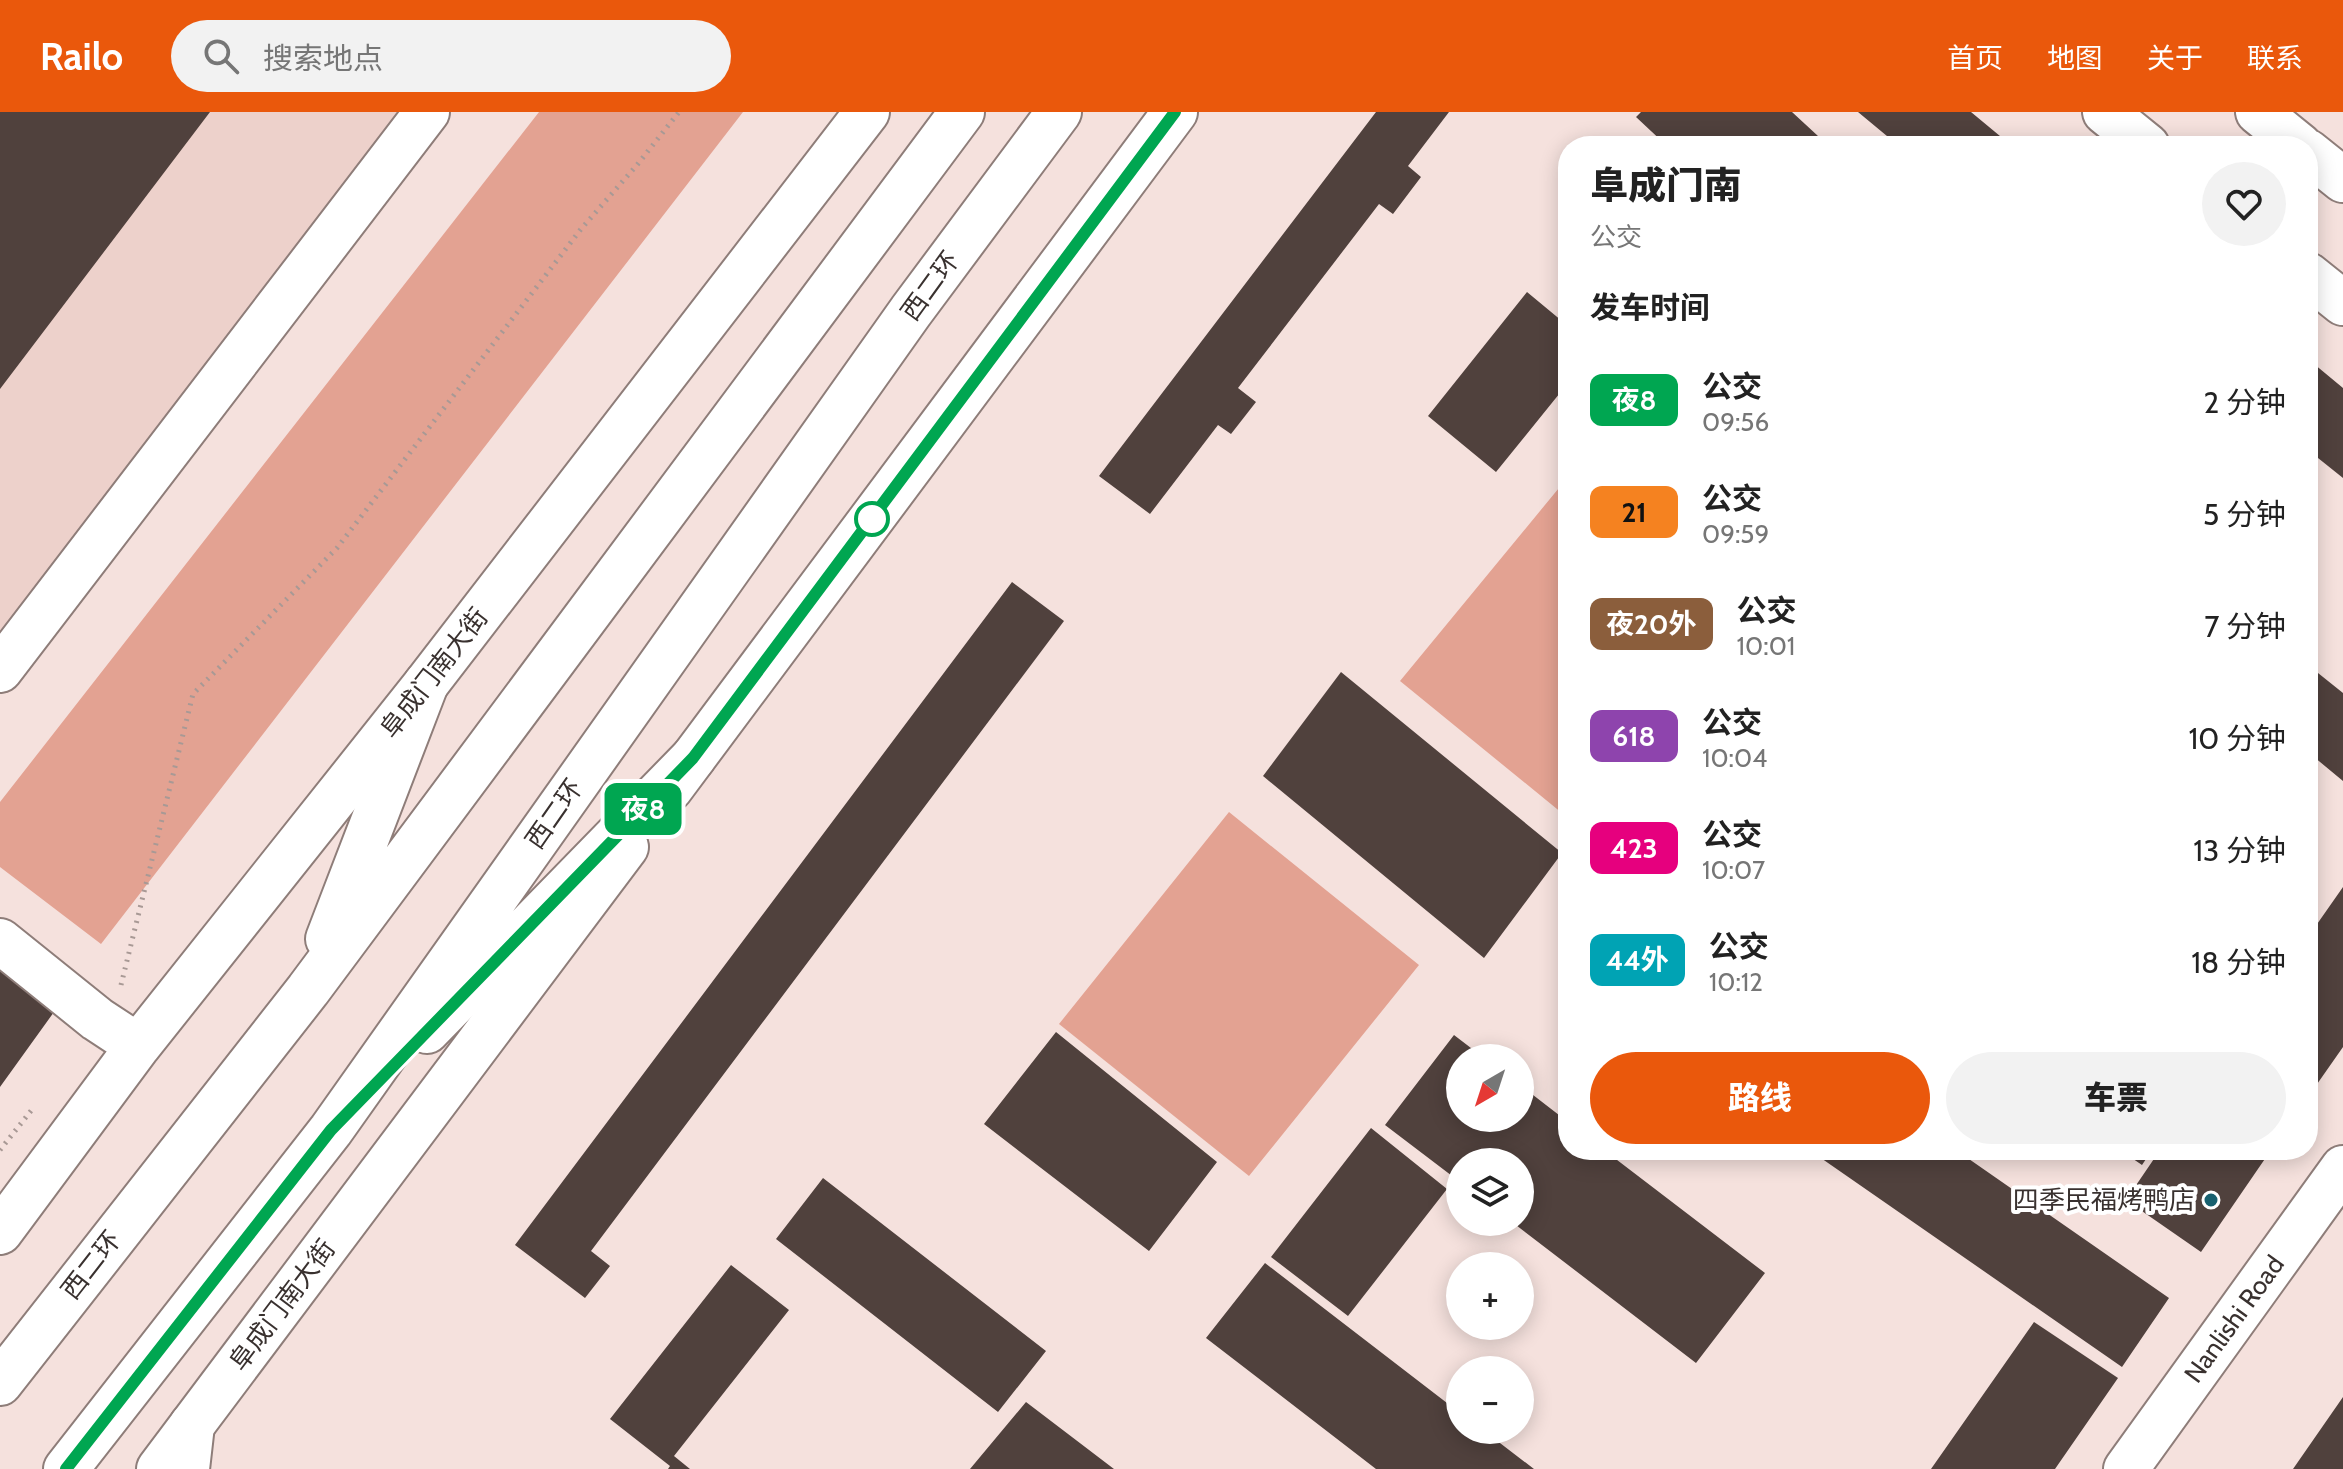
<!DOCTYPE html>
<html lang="zh">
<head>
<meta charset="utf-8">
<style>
	:root { --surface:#fff; --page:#f2f2f2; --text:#222; --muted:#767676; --accent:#ea580c }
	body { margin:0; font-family:Cabin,"Noto Sans SC",sans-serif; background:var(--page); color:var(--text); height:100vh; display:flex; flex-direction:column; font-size:30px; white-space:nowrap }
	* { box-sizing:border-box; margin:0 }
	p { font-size:26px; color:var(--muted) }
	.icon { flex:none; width:44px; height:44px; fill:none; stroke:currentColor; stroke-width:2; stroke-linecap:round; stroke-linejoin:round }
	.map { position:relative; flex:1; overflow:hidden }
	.details { position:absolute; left:1558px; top:24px; width:760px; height:1024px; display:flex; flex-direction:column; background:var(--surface); border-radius:32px; box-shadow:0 4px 20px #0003 }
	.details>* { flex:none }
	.badge { padding:0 16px; border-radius:12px; font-size:28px; line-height:52px }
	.needle { width:52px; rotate:219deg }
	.controls { position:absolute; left:1446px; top:932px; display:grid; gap:16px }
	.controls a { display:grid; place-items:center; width:88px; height:88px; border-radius:50%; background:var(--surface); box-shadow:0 4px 20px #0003; font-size:40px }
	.map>.badge { position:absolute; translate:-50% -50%; box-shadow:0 0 0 4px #fff }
	h2 { padding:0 32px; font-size:30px; line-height:72px }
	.round { display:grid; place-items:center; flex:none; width:84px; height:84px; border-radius:42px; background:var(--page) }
	.headline { display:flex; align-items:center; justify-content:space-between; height:136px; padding:0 32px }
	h1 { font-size:38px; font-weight:800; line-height:60px }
	.cta { display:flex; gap:16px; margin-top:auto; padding:16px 32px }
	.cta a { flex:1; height:92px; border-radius:48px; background:var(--accent); color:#fff; font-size:32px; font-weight:800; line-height:92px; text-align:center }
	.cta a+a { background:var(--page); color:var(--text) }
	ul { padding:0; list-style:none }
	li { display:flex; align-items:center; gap:24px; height:112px; padding:0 32px }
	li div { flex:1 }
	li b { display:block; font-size:30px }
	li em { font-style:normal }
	li .badge { min-width:88px; font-weight:700; text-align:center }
	header { display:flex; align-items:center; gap:48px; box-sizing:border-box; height:112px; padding:0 40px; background:var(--accent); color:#fff }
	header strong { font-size:38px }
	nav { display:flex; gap:44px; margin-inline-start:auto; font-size:28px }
	.search { width:560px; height:72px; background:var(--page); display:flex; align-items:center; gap:20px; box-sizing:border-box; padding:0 28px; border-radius:44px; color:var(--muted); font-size:30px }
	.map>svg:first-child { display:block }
</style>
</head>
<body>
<header>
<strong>Railo</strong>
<div class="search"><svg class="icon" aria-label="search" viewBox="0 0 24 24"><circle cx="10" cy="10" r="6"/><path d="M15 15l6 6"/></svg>搜索地点</div>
<nav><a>首页</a><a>地图</a><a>关于</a><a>联系</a></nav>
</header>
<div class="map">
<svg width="2343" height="1357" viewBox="0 0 2343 1357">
	<rect width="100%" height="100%" fill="#f5e1dd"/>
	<path fill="#edd1cb" d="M0,0H427L0,558Z"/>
	<path fill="#e3a292" d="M539,0H743L101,832L0,755V690Z
		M1568,365V706L1400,569Z
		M1229,700L1419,853L1249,1064L1059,912Z"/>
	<path fill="#50413d" d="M0,0H210L0,277Z
		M1376,0H1449L1408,54L1421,65L1393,102L1379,92L1238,276L1256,290L1231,322L1218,313L1150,402L1099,364Z
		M1641,0H1792L1818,24L1809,34H1667L1636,5Z
		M1858,0H1971L2012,34H1899Z
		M1527,180L1568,214V271L1496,360L1428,304Z
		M2308,247L2343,276V366L2308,338Z
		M1012,470L1064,509L591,1139L610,1154L585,1186L515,1133Z
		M2308,553L2343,581V669L2308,640Z
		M1341,560L1562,741L1484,846L1263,664Z
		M2343,775V935L2308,985V825Z
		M0,848L59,893L0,975Z
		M1056,920L1217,1050L1149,1139L984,1012Z
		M1454,923L1484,946H1460V1006H1520V973L1568,1010V1038H1604L1765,1161L1696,1251L1512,1110H1520V1050H1460V1070L1385,1013Z
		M1371,1016L1447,1077L1348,1204L1271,1145Z
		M1822,1038H1956L2169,1186L2122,1255L1818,1044Z
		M2120,1038H2152L2142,1053Z
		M2160,1038H2271L2201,1140L2126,1088Z
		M823,1066L1046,1239L998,1300L776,1127Z
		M1265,1151L1460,1301V1318H1483L1534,1357H1376L1206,1226Z
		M731,1153L789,1198L674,1344L690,1357H668L670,1354L610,1307Z
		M2034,1210L2118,1266L2055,1357H1931Z
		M2343,1285V1357H2293Z
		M1026,1290L1114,1357H970Z"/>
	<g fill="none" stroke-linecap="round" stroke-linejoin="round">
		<defs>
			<path id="tertiary" d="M0,558L427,0
				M670,677L1175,0
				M0,829L97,907L138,934
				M0,1120L138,934L426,572L867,0
				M159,1357L626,735
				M2126,1357L2343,1056"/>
			<path id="secondary" d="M2105,0L2147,34
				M2258,0L2300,34
				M2308,40L2343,68
				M2308,163L2343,191"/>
			<path id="trunk" d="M328,827L426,572
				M427,919L693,646
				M0,1271L308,878L962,0
				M66,1357L331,1018L911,199L1059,0
				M187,1357L192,1313"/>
		</defs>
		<use href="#tertiary" stroke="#8e7d79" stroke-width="48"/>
		<use href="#secondary" stroke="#8e7d79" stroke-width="48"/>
		<use href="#trunk" stroke="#8e7d79" stroke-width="48"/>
		<path stroke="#a89995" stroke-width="5" stroke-dasharray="2 6" stroke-linecap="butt" d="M121,873L193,582L337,436L581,117L637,53L679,0
			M0,1038L34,995"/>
		<use href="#tertiary" stroke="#fff" stroke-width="44"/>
		<use href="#secondary" stroke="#fff" stroke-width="44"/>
		<use href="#trunk" stroke="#fff" stroke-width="44"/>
	</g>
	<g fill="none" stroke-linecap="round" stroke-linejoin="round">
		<defs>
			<path id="line" d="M66,1357L331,1018L693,646L1175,0"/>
		</defs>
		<use href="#line" stroke="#fff" stroke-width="18"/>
		<use href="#line" stroke="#00a651" stroke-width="12"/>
	</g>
	<circle fill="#fff" stroke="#00a651" stroke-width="4" cx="872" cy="407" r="16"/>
	<circle fill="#17606f" stroke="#fff" stroke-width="3" cx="2211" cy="1088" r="8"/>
	<g text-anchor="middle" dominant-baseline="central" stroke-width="8" stroke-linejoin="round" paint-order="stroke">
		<g font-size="26" fill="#39312f" stroke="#fff">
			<text transform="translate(930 174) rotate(-54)">西二环</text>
			<text transform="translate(434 561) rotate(-52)">阜成门南大街</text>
			<text transform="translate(554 702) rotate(-55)">西二环</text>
			<text transform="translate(91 1153) rotate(-52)">西二环</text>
			<text transform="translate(282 1193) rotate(-53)">阜成门南大街</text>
			<text transform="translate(2234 1207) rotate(-54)">Nanlishi Road</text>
		</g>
		<g font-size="26" fill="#39312f" stroke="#fff" text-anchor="end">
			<text x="2195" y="1088">四季民福烤鸭店</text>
		</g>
	</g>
</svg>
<div class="controls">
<a><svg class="needle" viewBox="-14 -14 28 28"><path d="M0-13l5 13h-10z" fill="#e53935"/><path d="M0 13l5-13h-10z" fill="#767676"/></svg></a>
<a><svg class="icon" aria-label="layers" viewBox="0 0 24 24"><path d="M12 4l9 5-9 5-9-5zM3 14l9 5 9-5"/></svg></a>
<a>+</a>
<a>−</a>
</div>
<b class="badge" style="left:643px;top:697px;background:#00a651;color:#fff">夜8</b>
<section class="details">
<div class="headline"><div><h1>阜成门南</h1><p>公交</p></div><a class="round"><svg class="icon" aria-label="heart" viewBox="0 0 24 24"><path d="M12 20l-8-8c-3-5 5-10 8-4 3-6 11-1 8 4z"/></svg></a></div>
<h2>发车时间</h2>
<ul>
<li><span class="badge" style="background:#00a651;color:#fff">夜8</span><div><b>公交</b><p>09:56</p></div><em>2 分钟</em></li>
<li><span class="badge" style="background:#f58220;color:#111">21</span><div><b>公交</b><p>09:59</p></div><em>5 分钟</em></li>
<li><span class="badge" style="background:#8b5e3c;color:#fff">夜20外</span><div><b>公交</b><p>10:01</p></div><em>7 分钟</em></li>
<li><span class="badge" style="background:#8e44ad;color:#fff">618</span><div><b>公交</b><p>10:04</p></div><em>10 分钟</em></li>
<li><span class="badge" style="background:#e6007e;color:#fff">423</span><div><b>公交</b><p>10:07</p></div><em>13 分钟</em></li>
<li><span class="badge" style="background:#00a3b4;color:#fff">44外</span><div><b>公交</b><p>10:12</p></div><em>18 分钟</em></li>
</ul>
<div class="cta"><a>路线</a><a>车票</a></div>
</section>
</div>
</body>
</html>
